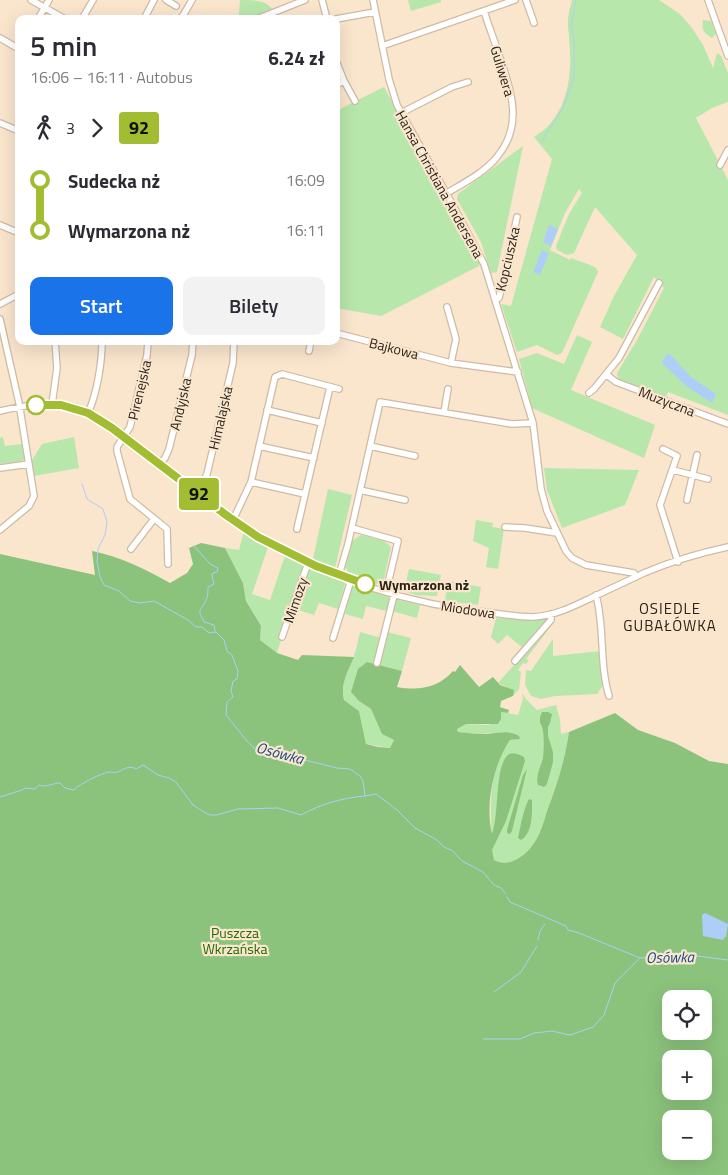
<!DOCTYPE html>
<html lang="pl">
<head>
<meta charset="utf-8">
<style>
	:root { --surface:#fff; --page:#f2f2f3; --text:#2b2b33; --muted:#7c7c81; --accent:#1a73e8 }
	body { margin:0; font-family:"Titillium Web",sans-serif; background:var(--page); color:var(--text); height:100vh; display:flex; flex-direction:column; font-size:19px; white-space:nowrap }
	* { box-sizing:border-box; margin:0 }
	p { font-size:16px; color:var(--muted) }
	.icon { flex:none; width:28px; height:28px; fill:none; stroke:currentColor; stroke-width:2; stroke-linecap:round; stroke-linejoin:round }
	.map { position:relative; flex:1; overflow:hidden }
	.drawer { position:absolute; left:15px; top:15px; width:325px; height:330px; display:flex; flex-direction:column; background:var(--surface); border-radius:10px; box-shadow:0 5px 20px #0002 }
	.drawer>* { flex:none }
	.badge { padding:0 10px; border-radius:4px; font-size:18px; line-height:32px }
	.buttons { position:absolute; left:662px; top:990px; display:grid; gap:10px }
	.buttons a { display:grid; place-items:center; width:50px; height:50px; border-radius:10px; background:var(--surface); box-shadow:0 5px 20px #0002; font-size:25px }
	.map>.badge { position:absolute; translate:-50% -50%; box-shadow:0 0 0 2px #fff }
	.legs { display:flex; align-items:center; gap:8px; height:55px; padding:0 15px; font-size:16px }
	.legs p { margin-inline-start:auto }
	.head { display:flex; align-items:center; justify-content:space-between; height:85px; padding:0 15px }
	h1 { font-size:28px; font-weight:600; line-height:38px }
	.primary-button { display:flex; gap:10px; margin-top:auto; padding:10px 15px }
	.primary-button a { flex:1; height:58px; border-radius:10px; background:var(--accent); color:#fff; font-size:20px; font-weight:600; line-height:58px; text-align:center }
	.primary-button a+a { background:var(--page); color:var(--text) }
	ul { padding:0 15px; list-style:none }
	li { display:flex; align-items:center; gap:18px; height:50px; font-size:19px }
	li i { display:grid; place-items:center; width:8px; height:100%; margin:0 6px; background:currentColor }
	li i::after { content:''; width:12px; height:12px; margin:-6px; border:4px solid; border-radius:50%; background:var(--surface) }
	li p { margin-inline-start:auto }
	li:first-child i { background:linear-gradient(#0000 50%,currentColor 0) }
	li:last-child i { background:linear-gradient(currentColor 50%,#0000 0) }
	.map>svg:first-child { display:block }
</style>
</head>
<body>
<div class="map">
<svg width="728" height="1175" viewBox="0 0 728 1175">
	<rect width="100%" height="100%" fill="#fae5cd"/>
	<path fill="#b8e7ab" d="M240,0C252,0 266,0 272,9L250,19H235L239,14Z
		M408,0H441V2L411,11Z
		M572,0H659L680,14L692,28L703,45L713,68L717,53L721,56L728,73V102L712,108L696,118L728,180V415L668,392L666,397L618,379L617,373L637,340L664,288L654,277L623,339L600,327L614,296L637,255L595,207L574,253L567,255L557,250L556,246L569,214L582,193L579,189L565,213L550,250L570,260L571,258C580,262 588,263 596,268L598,272L562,353L557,355L537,345L517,352L501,304L511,306L552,159L534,137C539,133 545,130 549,125C573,98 572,60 568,27C567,18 570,8 572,0Z
		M703,20L711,21L716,34L712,38C703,33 702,30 703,20Z
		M384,87L480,263L479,266L381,316L336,308V111Z
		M523,146L497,272L491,273L481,242L457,199L458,194Z
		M577,335L592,342L571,390L655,425L644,458L532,408L519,359L537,353L564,364Z
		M3,437L5,446L22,444L25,458L22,461L0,464V438Z
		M74,437L79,468L34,476L32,460L42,444Z
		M544,468L639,470L625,505L562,528L547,490Z
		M328,489L352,495L335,568L313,559Z
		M476,520L493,523L492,527L504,529L498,569L486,567L489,548L473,541Z
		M244,531L268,547L252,594L270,600L285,556L304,565L279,639L281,640L277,653L260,640L261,626L246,601L243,583L225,548L239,550Z
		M361,535L384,541L391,547L384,579L377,584L349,574L345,566L352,541Z
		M309,569L345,583L338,609L319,603L314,615L295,609Z
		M409,569L441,575L437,596L416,595L404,591Z
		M449,581L481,587L478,605L447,601L445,599Z
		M352,585L391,598L387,611L366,606L363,619L345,614Z
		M394,599L420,605L417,618L392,611Z
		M496,618L528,621L546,619L548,621L523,648L507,635L498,644L491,637Z
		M549,626L548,630L526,659L529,660L526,664L523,663L518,670L521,672L519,689L513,696V690L498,683Z
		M360,632L385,639L387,632L411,638L402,671L367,662L359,701L371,709L382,734L394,740L390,748L366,744L359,711L344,700C340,681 349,673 354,656C357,648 358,640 360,632Z
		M553,639V656L601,651L604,684L597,694L555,696L541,699L531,696L525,685L526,670L531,671Z
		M522,693L526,699L537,710L556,705L560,720L561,734L569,732C565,760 557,785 547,811C544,821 541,832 536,840C528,854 510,869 494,860L492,854C492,812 484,778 510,740H517L502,732C487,734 473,734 458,732L457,728L466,724L489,725L501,712L518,715L523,699Z"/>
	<path fill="#8bc37c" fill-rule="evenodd" d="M201,543L225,548L243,583L246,601L261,626L260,640L277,653L298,660L302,655L354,657C348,672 340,684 344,700L359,711L366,744L378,747L390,748L394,740L382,734L371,709L359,701L351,692L358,669L367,662L402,671L397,687C419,691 438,688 453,671L455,672L460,665L479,687L493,677L500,685L514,690L513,696L501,701L500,707L509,710L508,713L501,712V719L498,724H466L457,729L458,732C468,733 477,734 487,734C500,733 507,730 519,736L520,739L510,740C493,765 485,805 492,834C499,816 495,771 506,757C510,751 519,754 524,757L525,761L506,821L492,850L494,860C510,869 528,854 536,840C541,832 544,821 547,811C557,785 565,760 569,732L615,713L638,730L675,743L709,761L728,764V1175H0V554L95,575L92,551C121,557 145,569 170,583L187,573L193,564L189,548ZM671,999H704V1031H671ZM671,1059H704V1091H671ZM671,1119H704V1151H671Z
		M542,712H548L552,714L550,723L548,727V736L553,752V762L547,784L544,787L538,785C535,775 541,767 543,758C544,750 545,728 540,723V717Z
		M527,769L512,831L510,834L507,833V830L523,775Z
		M529,799L532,800C532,813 533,833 521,840L518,838C521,825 523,810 529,799Z"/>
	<path fill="#aecef8" d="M549,225L558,229L551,246L543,242Z
		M542,250L549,253L540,275L533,272Z
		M669,353L691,377L716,394L712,403L686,386L662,363L664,358Z
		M705,913L728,924L726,936L723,940L703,936L702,915Z"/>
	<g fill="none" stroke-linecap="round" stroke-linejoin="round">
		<path stroke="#aecef8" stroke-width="1" d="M542,141L564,106L574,76V39L571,26L576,0
			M82,484L87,499L103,509L107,522L105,535L98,549L97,561L100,577L104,585L119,591L130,601L140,603L154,601L188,620L196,627H202L209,633L216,632L224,640L227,651L232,655L238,671L237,679L233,681L231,691L233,697L227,702L226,715L246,740L254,748L270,753L294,755L305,760L337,768L350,769L360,776L363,781L365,796L376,794L396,809L415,828L437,840L444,847L453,851L462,861L483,872L494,885L501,888L506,894
			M194,546L210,564L218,568L217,572L213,573L212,576L214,584L208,587C208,591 208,597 206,600C201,612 196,607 204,622L214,625L215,631
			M0,797L22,790L25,788L35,789L39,785C45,788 53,783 60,783L65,788L74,790C79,784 102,773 109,772C113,772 115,773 118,772C124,769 129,765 136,769L143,765L158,775L169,778L176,782L193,805L204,812L210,815H216L238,809L278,808L301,815C321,804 342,798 365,796
			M507,897L510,902L566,926L568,930L579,933L640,958L690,955L728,960
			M538,940L540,931L545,924
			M494,992L521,972L537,946
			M483,1039H520L534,1033L552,1031L570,1035L593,1027L604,1015L615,983L639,959"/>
		<defs>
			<path id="minor" d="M31,0L65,19
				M166,0L176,6
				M322,0L327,19
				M373,0L389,79L397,105L455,209L484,264L533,423L541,489L547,511L566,551L572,558L586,565L634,573L636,577
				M526,0L534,23
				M708,0L728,56
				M38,19L49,0
				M82,19L93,0
				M144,19L154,0
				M181,19L192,0
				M257,19L305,0
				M336,19L375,12
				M0,38L19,49
				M382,46L515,0
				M336,61L344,81L355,101
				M336,85L344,81
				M401,113L452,87L468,82
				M0,123L19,131
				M720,165L728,150
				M447,193C464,183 485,172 497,157C523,126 512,92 500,58C495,42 489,27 484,11
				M0,225L19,233
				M495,300L499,298L517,217
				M0,304L19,294
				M447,307L456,339L451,363
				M0,319L19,403L34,496L29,506L0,530
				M336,333L451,363L518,372
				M148,341L147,355L130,427L117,447V451L130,499L167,529L168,564
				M309,351L311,341
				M607,375L616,382L728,424
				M589,393L594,389L619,358L659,283
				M52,404L57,368L55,341
				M267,410L322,423
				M0,411C22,406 45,402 68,406C99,413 124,436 149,456C185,483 220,514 258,537C329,579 411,605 493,613C506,615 519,617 533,617C555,616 574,606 593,597C610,589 627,581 644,573C670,562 700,553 728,547
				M444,412L448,389
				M88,413C97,394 102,362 102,341
				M259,446L314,458
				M370,446L415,456
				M663,449L677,456L660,505L678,562
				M160,464L165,458L169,449L192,355L193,341
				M0,468L29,464
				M673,470L708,479
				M251,482L305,494
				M360,490L405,500
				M198,493L207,474L233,363L234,341
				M687,500L697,455
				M233,520L251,482L275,377L282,374L339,389
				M505,527L525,528L557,533
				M352,528L398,541L386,592
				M297,529L330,387
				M131,549L154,519
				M339,575L348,544L380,402L512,424L533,423
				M596,595C605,628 599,663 609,696
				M282,637L308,563
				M333,638L351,580
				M515,661L551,620V614
				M377,663L394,595"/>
		</defs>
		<use href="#minor" stroke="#cfbba4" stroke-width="8"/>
		<use href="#minor" stroke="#fff" stroke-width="5.5"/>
	</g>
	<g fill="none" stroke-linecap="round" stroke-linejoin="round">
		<defs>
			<path id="line-1" d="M36,405H61L88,413L112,428L226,515L258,537L316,566L365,584"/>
		</defs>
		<use href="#line-1" stroke="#fff" stroke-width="11"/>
		<use href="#line-1" stroke="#a2bd31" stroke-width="8"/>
	</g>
	<g fill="#fff" stroke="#a2bd31" stroke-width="2.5">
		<circle cx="36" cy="405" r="9"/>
		<circle cx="365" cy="584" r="9"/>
	</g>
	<g text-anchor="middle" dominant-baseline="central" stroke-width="4.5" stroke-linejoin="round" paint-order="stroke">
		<g font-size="14" fill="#2b231a" stroke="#fae5cd">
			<text transform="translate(503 71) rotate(73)">Guliwera</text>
			<text transform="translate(440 184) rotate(61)">Hansa Christiana Andersena</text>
			<text transform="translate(507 259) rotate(-77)">Kopciuszka</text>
			<text transform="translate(394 348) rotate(14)">Bajkowa</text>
			<text transform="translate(139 390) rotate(-77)">Pirenejska</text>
			<text transform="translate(667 401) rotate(21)">Muzyczna</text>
			<text transform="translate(180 404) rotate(-77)">Andyjska</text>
			<text transform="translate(220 418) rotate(-77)">Himalajska</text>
			<text transform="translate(295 600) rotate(-71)">Mimozy</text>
			<text transform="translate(468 609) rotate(9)">Miodowa</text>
		</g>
		<g font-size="14" font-weight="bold" fill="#2b231a" stroke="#fae5cd" text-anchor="start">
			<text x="379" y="584">Wymarzona nż</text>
		</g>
		<g font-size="14" fill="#236903" stroke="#fae5cd">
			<text x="235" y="932">Puszcza<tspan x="235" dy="16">Wkrzańska</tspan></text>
		</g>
		<g font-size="15" letter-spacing="1" fill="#2b231a" stroke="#fae5cd">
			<text x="670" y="608">OSIEDLE<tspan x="670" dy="17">GUBAŁÓWKA</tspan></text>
		</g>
		<g font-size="15" font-style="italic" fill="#184b87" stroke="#fae5cd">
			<text transform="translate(280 753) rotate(15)">Osówka</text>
			<text transform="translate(670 957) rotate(-1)">Osówka</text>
		</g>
	</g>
</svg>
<div class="buttons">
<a><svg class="icon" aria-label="locate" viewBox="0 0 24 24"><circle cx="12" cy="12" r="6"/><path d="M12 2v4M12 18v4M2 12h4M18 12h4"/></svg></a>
<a>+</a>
<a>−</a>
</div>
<b class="badge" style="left:199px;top:494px;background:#a2bd31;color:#111">92</b>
<section class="drawer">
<div class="head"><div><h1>5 min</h1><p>16:06 – 16:11 · Autobus</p></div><b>6.24 zł</b></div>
<div class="legs"><svg class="icon" aria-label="walk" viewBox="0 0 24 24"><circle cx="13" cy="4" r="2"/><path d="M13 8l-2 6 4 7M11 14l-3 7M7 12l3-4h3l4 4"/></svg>3<svg class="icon" aria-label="forward" viewBox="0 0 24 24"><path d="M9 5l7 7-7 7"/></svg><b class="badge" style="background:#a2bd31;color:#111">92</b></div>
<ul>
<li><i style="color:#a2bd31"></i><b>Sudecka nż</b><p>16:09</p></li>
<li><i style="color:#a2bd31"></i><b>Wymarzona nż</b><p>16:11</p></li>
</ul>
<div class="primary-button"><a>Start</a><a>Bilety</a></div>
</section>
</div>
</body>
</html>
